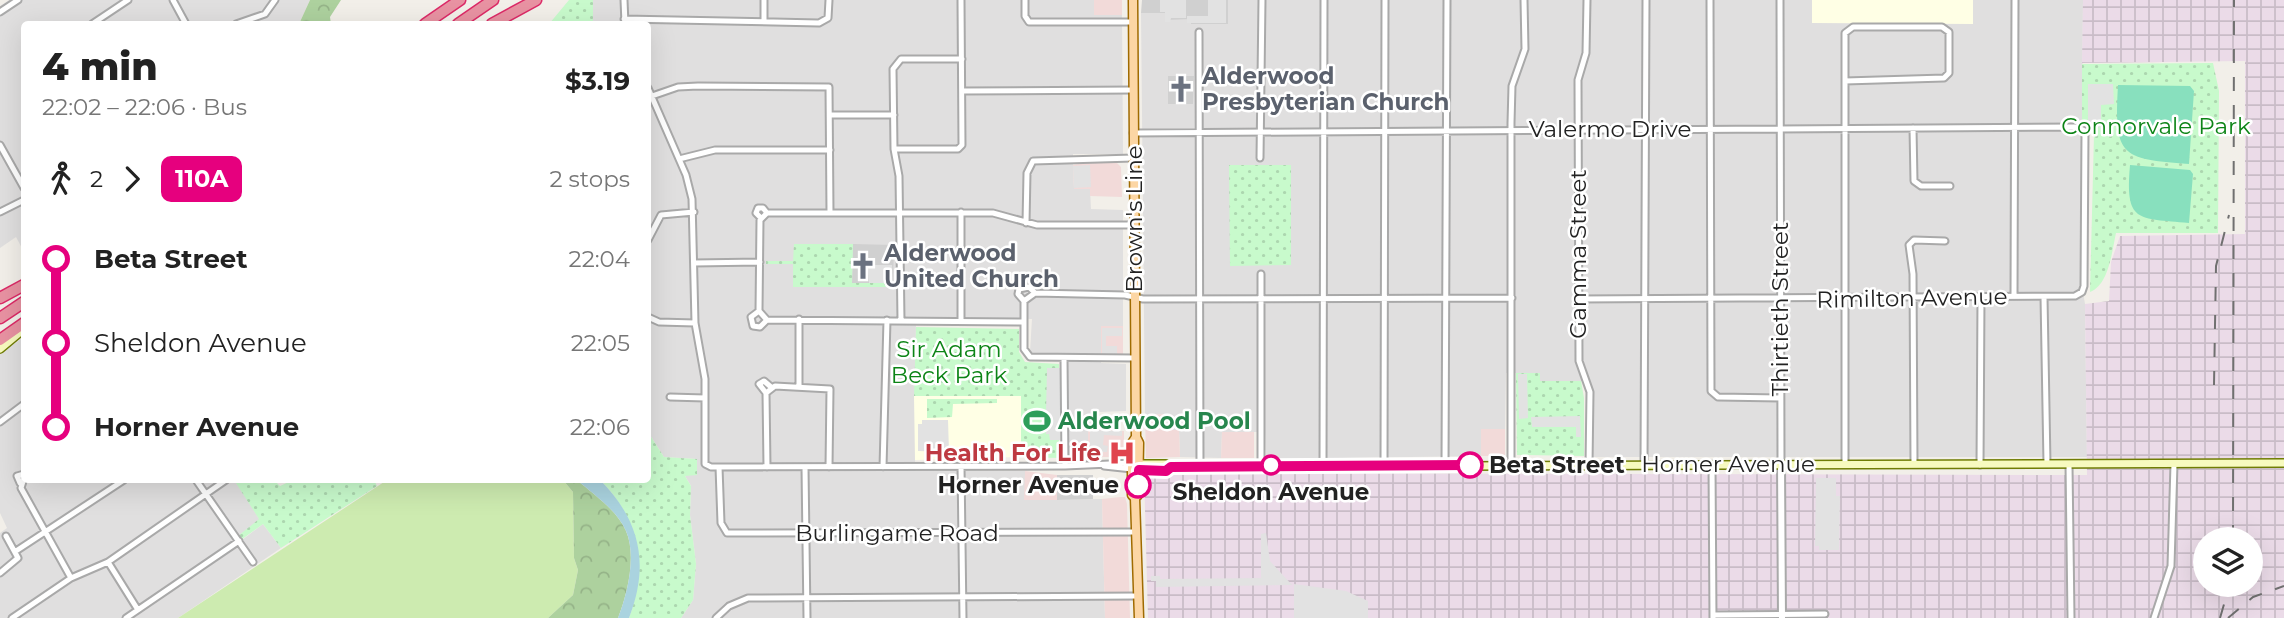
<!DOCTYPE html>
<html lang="en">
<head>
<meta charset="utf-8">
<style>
	:root { --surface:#fff; --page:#f2f2f2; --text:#222; --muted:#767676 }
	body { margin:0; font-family:Montserrat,sans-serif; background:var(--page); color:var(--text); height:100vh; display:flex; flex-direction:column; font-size:26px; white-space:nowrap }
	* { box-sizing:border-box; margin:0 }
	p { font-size:23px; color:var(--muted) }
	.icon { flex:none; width:38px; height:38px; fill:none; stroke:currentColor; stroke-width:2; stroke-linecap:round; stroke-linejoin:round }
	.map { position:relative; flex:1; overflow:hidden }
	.drawer { position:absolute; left:21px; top:21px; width:630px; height:462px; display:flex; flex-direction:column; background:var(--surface); border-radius:7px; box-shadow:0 7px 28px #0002 }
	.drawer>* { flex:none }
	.badge { padding:0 14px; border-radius:10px; font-size:24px; line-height:46px }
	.buttons { position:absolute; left:2193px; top:527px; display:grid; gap:14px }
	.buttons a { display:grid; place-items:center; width:70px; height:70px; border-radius:50%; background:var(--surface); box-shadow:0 7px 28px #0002; font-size:35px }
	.map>.badge { position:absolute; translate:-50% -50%; box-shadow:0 0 0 4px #fff }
	.legs { display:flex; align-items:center; gap:10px; height:77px; padding:0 21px; font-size:23px }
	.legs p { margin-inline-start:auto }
	.head { display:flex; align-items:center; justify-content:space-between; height:119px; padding:0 21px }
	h1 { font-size:38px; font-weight:800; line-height:52px }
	ul { padding:0 21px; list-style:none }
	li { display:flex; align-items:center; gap:24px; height:84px; font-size:26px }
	li i { display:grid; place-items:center; width:10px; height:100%; margin:0 9px; background:currentColor }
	li i::after { content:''; width:18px; height:18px; margin:-9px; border:5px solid; border-radius:50%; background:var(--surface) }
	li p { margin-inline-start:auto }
	li:first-child i { background:linear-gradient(#0000 50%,currentColor 0) }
	li:last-child i { background:linear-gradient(currentColor 50%,#0000 0) }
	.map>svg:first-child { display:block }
</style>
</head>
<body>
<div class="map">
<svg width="2284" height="618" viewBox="0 0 2284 618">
	<defs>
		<pattern id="industrial-grid" width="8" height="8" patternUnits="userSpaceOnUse" patternTransform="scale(1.75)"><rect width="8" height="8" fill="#ebdbe8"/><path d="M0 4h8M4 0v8" fill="none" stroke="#c9bcc7"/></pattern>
		<pattern id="forest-crowns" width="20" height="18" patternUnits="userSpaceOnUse" patternTransform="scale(1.75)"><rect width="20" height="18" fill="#add19e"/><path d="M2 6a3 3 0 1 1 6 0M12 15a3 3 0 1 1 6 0" fill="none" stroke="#95b388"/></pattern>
		<pattern id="park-dots" width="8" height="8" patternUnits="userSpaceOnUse" patternTransform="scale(1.75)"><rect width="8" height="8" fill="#c8facc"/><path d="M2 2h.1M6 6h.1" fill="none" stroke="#acd6af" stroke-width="1.8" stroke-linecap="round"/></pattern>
	</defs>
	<rect width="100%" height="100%" fill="#f2efe9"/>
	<path fill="#e0dfdf" d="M9,0H310L299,24H24V252L16,237L0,248V6Z
		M593,0H1094L1095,15H1122L1123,154H1073V165L1074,188L1090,189L1091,209L1123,210V326H1101V363L1126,364V411L1099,412V430H1088V457L1069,459L1066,355H1035L1030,352L1032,319L916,317L915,471H1025V500L1102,499L1105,618H681L693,600L696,564L690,515L691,486L685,476L697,459L664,457L648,432V24H593Z
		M1228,0H2083L2081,281L2085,304L2087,457H1593L1590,381H1540L1539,373H1506L1505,429L1481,430V456L1266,459L1265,432H1222L1221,458L1180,457L1179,430H1167L1166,414L1145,415L1141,13H1167L1190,19L1191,24H1227Z
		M24,337V480H235L260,520L238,536L242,540L263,524L281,548L178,618H0V533L7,528L0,513V354Z"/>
	<path fill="#f2dad9" d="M1094,0H1122V15H1094Z
		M1088,162H1116L1121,167L1122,197L1090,196V189H1074L1073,165Z
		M1101,326H1123V355L1101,354Z
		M1166,414L1167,430H1179L1180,457L1146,458L1145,415Z
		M1481,429H1505V456H1481Z
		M1088,430L1124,431V457H1088Z
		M1222,432H1254V458H1221Z
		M1025,471L1057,475V500H1024Z
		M1120,497H1125L1127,504L1130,618H1105L1102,499Z"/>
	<path fill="url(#industrial-grid)" fill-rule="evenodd" d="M2083,0H2284V618H1148L1144,473L2087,475L2085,304L2109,301L2111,262L2120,236L2245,234V61L2082,63ZM2205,539H2250V584H2205Z"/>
	<path fill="#ffffe5" d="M1812,0H1973V24L1812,23Z
		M1021,395V457L915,460L914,396Z"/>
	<path fill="#d0d0d0" d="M1142,0H1228V24H1191L1190,19L1167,20L1166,13H1141Z
		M1168,76H1194L1193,104H1168Z
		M853,244L894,245L893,283L852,284Z
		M1057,475H1093V499L1057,500Z"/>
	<path fill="#cdebb0" d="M387,480H563L573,492L574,558L578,570L573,595L548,618H178Z"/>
	<path fill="url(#forest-crowns)" d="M310,0H341L330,17L331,24H314L311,21L299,24Z
		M563,480H577C593,494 617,510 626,531C637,556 627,595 618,618H548L573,595L578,570L574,558L573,492Z"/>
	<path fill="url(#park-dots)" d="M569,0H593V24H549Z
		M2213,63L2219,91L2218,233H2116C2112,251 2109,285 2090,292L2094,134L2089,124L2082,121V64Z
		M1229,165H1291V265L1230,266Z
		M794,244H853L852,283H893L892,287H793V264H766V261H793Z
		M916,327L1019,329V352L1025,362L1059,364V458L1021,457V396H914Z
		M1516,373H1540V381H1581L1584,398V456L1517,455Z
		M927,399H997V403L953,404L952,417L927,418Z
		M648,432L664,457L697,459V475L685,476L691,486L690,515L696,564L693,600L681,618H629C647,567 639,518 600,480H648Z
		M234,480H274L280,486L293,480H374L377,486L281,548L263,524L241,540L238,536L259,519Z"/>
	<path fill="#88e0be" d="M2118,85L2190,86L2194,91L2189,164C2120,159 2114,156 2118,85Z
		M2130,165L2190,170L2193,174L2189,223C2137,218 2125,223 2130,165Z"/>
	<path fill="#e2e2e2" d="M1160,0H1186V18H1171L1170,22H1165V12H1160Z
		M1208,0H1226V23H1187V16H1208Z
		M2088,84H2113L2114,104L2101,105V128L2088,124Z
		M1090,165L1091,187L1074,188L1073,166Z
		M871,265H892L893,283H869L868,269Z
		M1102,328H1122V336H1106V346H1117V354H1102Z
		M1047,368H1060V440H1050L1049,434H1046V423L1050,422V414L1046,413Z
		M1518,374H1527L1528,418L1519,419Z
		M1580,416L1581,437H1576V427H1532L1531,417Z
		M922,420H948L949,452L918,451V424H922Z
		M1090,430L1122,431V436L1104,435L1103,445L1108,446L1107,452H1103V456H1090Z
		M1816,478H1836V496H1840L1839,550H1819V546H1815Z
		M1266,533L1270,561L1292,585L1156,587V581H1151V576H1160V579L1261,578V534Z
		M1294,584L1346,591L1368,601V618H1294Z"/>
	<path fill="#aad3df" d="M577,480H600C640,520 650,564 629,618H618C627,595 637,556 626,531C617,510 593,494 577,480Z"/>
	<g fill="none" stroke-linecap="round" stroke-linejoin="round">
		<defs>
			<path id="minor" d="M173,0L186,24
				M624,0L625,24
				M764,0V20
				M1025,0V16L1029,22H1132
				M1587,0L1586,53L1578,80L1579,361L1590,392L1589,465
				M1710,0L1711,391L1718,397L1780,398
				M1780,0L1781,464
				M0,12L18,0
				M624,19L819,23L828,18L829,0
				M92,24L128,0
				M236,24L265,14L275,0
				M1199,32L1200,467
				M1845,81L1944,78L1949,73V32L1942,27H1853L1845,33V464
				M648,88L686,175L692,199L695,323L705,379V464L711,467L1065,466L1132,463
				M962,91L1133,90
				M652,96L678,87L698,86L829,87L830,213
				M830,115H894
				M1913,128L1914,181L1921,186H1950
				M1133,133L2076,127L2085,131L2084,286L2082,292L2075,296L1579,299
				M0,145L24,188
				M894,149H958L962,145L961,0
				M1260,158L1262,0
				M679,159L715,150H830
				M0,212L24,200
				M961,212V321
				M767,213L760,220L759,311L767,320L1024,322
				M767,213H993L1037,225H1133
				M761,218L756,213L758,208H763L767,213
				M1026,223L1027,173L1033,161L1133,158
				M648,240L661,215L694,212
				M694,263L760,262
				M1261,274V465
				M2014,296L2015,0
				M2044,297L2047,464
				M1024,301L1018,294L1019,289L1029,287L1035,293
				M759,311L751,317L753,326L760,327L767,320
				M648,317L659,322L695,323
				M799,319V386
				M901,320L899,176L894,149L893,69L901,59H962
				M1064,358L1065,466
				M1135,358L1030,357L1024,349V301L1035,293L1125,295L1143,299L1512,298
				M766,393L759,384L764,381L771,387
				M670,397L705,398
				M0,422L24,404
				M1644,464L1646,0
				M1712,464L1713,618
				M1914,464L1913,274L1909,245L1914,240L1945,241
				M1323,465L1324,0
				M1384,465L1385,0
				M1445,465L1447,0
				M1511,465V123L1512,86L1525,49L1524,0
				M1980,465L1981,297
				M2069,465L2071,618
				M961,466L963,618
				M1104,466L1132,469
				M719,467L721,523L727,533L1136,532
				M767,467L766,393L775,386L830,389L829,467
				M805,467L807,618
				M883,467L887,320
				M24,478L21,488L71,578
				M196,480L253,562
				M20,483L17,476L24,474
				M16,551L124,480
				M108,562L138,610
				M0,573L18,558L6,536
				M1713,615L1825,614
				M12,618L71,578L108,562L226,480
				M126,618L239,541
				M716,618L729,606L748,598L1138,596
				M2154,618L2171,566L2174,464"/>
			<path id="tertiary" d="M1781,464L1782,618"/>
			<path id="secondary" d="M0,349L24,329
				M1134,464H1166L1171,467L2284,463
				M1136,470L1166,471L1171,467"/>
			<path id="primary" d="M1133,0L1136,437L1139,443L1138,495L1135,498
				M1136,437L1132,443V495L1135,498L1139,618"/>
			<path id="motorway" d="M425,24L460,0
				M458,24L493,0
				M492,24L536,0
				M0,298L24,285
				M0,318L24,302
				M0,340L24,323"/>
		</defs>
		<use href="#minor" stroke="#a9a9a9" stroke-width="9"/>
		<use href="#tertiary" stroke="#a9a9a9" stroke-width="10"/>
		<use href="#secondary" stroke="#707d05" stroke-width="10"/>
		<use href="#primary" stroke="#a06b00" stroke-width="11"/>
		<use href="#motorway" stroke="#dc2a67" stroke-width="13"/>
		<use href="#minor" stroke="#fff" stroke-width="5"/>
		<use href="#tertiary" stroke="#fff" stroke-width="6"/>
		<use href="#secondary" stroke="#f7fabf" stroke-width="7"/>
		<use href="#primary" stroke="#fcd6a4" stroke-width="8"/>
		<use href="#motorway" stroke="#e892a2" stroke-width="10"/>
		<path stroke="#707070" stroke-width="2" stroke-dasharray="14 14" stroke-linecap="butt" d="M2214,385L2216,266L2229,215
			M2233,539L2234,0
			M2220,618L2230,584
			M2228,618L2253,597L2284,586"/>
	</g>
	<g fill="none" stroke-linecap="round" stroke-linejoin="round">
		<defs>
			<path id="line-1" d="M1138,485L1139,470L1166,471L1171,467L1470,465"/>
		</defs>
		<use href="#line-1" stroke="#fff" stroke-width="16"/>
		<use href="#line-1" stroke="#e6007e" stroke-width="10"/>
	</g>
	<defs>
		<symbol id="church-bare" viewBox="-9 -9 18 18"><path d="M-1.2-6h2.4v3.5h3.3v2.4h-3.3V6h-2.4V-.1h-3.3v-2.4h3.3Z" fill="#6b7280" stroke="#fff" stroke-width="2.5" paint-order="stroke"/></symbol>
		<symbol id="stadium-bare" viewBox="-9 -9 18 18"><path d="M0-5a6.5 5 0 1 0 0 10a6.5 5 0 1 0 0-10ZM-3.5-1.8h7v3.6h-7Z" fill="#2e9e5b" stroke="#fff" stroke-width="2.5" paint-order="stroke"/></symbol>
		<symbol id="hospital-bare" viewBox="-9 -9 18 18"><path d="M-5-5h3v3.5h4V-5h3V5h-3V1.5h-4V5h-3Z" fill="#e0444e" stroke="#fff" stroke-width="2.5" paint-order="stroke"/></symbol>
	</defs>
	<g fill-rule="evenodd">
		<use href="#church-bare" x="1162" y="70" width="38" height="38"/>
		<use href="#church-bare" x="844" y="247" width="38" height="38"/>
		<use href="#stadium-bare" x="1018" y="402" width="38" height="38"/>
		<use href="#hospital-bare" x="1103" y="434" width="38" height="38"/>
	</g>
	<g fill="#fff" stroke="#e6007e" stroke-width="3.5">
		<circle cx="1271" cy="465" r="9"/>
		<circle cx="1470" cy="465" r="12"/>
		<circle cx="1138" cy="485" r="12"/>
	</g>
	<g text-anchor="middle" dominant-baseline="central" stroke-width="5" stroke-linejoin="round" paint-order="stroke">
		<g font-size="23" font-weight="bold" fill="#5b616d" stroke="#fff" text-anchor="start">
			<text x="1202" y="76">Alderwood<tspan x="1202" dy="26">Presbyterian Church</tspan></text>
			<text x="884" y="253">Alderwood<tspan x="884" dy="26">United Church</tspan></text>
		</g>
		<g font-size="23" fill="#0c8416" stroke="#fff">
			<text x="2156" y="126">Connorvale Park</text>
			<text x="949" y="349">Sir Adam<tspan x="949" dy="26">Beck Park</tspan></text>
		</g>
		<g font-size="23" fill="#222" stroke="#fff">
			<text x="1610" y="129">Valermo Drive</text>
			<text transform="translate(1134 219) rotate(-90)">Brown's Line</text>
			<text transform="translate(1578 254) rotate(-90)">Gamma Street</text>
			<text transform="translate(1912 298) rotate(-1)">Rimilton Avenue</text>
			<text transform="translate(1780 309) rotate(-90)">Thirtieth Street</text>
			<text x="1728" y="464">Horner Avenue</text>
			<text x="897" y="533">Burlingame Road</text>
		</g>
		<g font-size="23" font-weight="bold" fill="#27864d" stroke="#fff" text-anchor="start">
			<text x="1058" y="421">Alderwood Pool</text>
		</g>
		<g font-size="23" font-weight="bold" fill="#be3a42" stroke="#fff" text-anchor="end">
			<text x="1101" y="453">Health For Life</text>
		</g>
		<g font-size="23" font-weight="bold" fill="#222" stroke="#fff" text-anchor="start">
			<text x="1489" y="465">Beta Street</text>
			<text x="1119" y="485" text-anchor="end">Horner Avenue</text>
			<text x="1271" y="492" text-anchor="middle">Sheldon Avenue</text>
		</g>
	</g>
</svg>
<div class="buttons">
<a><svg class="icon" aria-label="layers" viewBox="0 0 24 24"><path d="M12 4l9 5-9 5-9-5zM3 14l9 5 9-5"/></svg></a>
</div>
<section class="drawer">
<div class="head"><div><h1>4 min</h1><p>22:02 – 22:06 · Bus</p></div><b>$3.19</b></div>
<div class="legs"><svg class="icon" aria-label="walk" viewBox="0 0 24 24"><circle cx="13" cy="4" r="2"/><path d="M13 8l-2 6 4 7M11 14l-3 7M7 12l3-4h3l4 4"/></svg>2<svg class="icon" aria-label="forward" viewBox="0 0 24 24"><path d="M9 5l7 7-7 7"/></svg><b class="badge" style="background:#e6007e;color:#fff">110A</b><p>2 stops</p></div>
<ul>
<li><i style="color:#e6007e"></i><b>Beta Street</b><p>22:04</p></li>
<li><i style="color:#e6007e"></i><span>Sheldon Avenue</span><p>22:05</p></li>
<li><i style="color:#e6007e"></i><b>Horner Avenue</b><p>22:06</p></li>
</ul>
</section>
</div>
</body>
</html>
